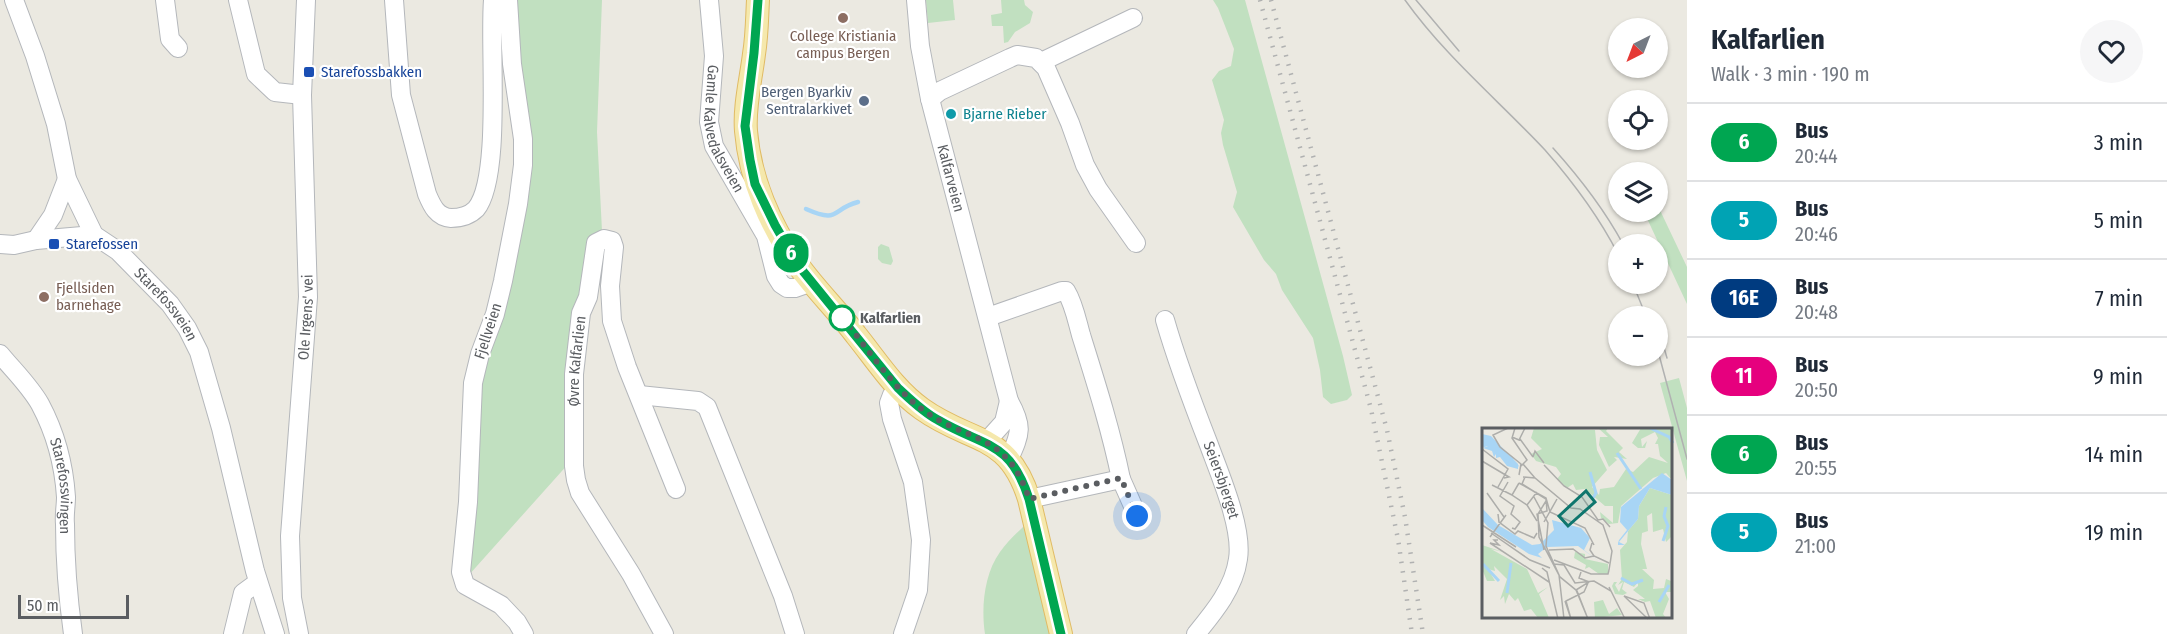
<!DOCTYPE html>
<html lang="en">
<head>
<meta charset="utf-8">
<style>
	:root { --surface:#fff; --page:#f6f6f7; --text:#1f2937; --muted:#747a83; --line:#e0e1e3 }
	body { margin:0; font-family:"Fira Sans Condensed",sans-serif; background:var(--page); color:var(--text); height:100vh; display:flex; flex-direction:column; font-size:22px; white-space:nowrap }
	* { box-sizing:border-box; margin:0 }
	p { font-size:20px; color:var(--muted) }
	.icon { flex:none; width:33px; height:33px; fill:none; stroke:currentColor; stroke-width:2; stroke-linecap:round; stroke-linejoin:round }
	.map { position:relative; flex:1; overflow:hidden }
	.side { display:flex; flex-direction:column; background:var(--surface); width:480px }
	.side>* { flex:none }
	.badge { padding:0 12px; border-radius:20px; font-size:21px; line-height:39px }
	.needle { width:39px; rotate:222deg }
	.tools { position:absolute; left:1608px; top:18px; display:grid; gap:12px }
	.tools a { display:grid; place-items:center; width:60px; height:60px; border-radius:50%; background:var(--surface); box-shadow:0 2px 4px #0004; font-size:30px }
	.scale { position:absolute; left:18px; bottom:15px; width:111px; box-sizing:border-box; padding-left:6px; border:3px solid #5a5d61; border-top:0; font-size:16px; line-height:21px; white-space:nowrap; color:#5a5d61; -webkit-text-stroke:4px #fff; paint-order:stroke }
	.you { position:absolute; width:30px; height:30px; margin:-15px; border:4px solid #fff; border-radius:50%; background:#1a73e8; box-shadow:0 0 0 9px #1a73e833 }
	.map>.badge { position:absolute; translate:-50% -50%; box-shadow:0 0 0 3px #fff }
	.round { display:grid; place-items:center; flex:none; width:63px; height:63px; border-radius:32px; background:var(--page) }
	.headline { display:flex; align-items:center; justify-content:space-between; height:102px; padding:0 24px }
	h1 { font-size:28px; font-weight:700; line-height:45px }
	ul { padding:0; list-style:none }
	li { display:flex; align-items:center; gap:18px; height:78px; padding:0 24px; border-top:2px solid var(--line) }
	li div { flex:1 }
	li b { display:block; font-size:22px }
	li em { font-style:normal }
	li .badge { min-width:66px; font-weight:700; text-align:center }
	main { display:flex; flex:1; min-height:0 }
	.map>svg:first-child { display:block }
</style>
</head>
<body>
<main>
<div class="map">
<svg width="1687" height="634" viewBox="0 0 1687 634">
	<rect width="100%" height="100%" fill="#ebe9e1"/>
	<path fill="#c1e0c0" d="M509,0H602L597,132L602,231L593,244L570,462L468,576L469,426L522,213Z
		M926,0H953L955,20L928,23Z
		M1001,0H1024L1025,5L1033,12L1030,23L1015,32L1008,42L1004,43L1003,26H992L991,15L1002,13Z
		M1213,0H1245L1343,356L1352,395L1347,400L1331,404L1323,397L1320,370L1313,338L1282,290L1276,274L1264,260L1233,207L1237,192L1223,145L1221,133L1224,120L1212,80L1219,71L1231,66L1234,49L1218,8Z
		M1658,206L1687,267V304L1644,212H1658Z
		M881,244L889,247L893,261L891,265L882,263L878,259V247Z
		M1679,378L1687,408V481L1660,383Z
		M1026,524L1052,634H985C981,608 984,574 1000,552C1007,542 1017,533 1026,524Z"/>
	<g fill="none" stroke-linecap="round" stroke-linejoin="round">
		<path stroke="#a8d5f5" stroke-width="4.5" d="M806,209C840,224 831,209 858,202"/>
		<defs>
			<g id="minor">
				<path id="s1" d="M14,0L35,56L56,124L67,179L94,235L118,251L170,304L187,328L199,352L221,428L255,571L275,634"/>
				<path d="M165,0L170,39L178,48"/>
				<path d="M238,0L256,74L275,92L302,95"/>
				<path d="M394,0L401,95L427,194C432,206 437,217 451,218C461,218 469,216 476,209C502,178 489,45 493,0"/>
				<path d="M508,0L512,64L523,139V165L518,204L503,281L495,314L480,354L473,383L468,502L461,572L465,585L501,605L517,622L524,634"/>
				<path id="s2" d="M709,0L714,56L709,122L714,146L766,236L776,276L781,284L787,288H795L812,282"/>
				<path id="s3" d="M916,0L920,46L930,99L1009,401C1023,426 1021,433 1009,459"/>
				<path d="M1041,62L1133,18"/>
				<path d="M930,99L940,91L1010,58L1017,55L1036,58L1046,68L1070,123L1085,165L1098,189L1136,243"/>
				<path d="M36,240L53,215L67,179"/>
				<path d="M0,244L14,245L36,240L94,235"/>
				<path d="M988,317L1062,291H1066C1074,304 1077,321 1081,335C1096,383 1111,430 1121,479L1029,499"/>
				<path id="s4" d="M1165,320C1177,362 1193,404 1209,445C1220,475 1243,528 1238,559C1234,588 1214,612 1196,634"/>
				<path id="s5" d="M0,354C14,371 29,385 40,404C55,432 64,466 66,497C66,506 64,515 65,524C65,561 68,598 73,634"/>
				<path d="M898,388L892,395L889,403L892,419L913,482L921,540L918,590L903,634"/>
				<path d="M639,395L698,401L707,407L783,596L795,634"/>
				<path d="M986,442L1004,422L1009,401"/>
				<path d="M1121,479L1137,515"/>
				<path d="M233,634L243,593L258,582"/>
				<path id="s6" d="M299,634L292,598L290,536L308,297L302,95L306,0"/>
				<path id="s7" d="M664,634L631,574L580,493L576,480L574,466V374L581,313L588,297L596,243L604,239L612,241L614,247L610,286L612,321L627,367L676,489"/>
			</g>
			<path id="major" d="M758,0C757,18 757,36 754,54C751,79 744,106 746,131C750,179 770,226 798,265C816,290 838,311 856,335C877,361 895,390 922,409C971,444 1008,432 1029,499L1061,634"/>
		</defs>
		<use href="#minor" stroke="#b4b7bb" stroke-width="20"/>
		<use href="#major" stroke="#e0bb65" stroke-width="24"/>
		<use href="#minor" stroke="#fff" stroke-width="18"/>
		<use href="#major" stroke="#f5e8ac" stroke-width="22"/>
		<path stroke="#b0b1b1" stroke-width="1.5" d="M1405,0C1445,56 1498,100 1545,150C1573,182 1599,217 1618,254
			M1416,0L1459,51
			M1553,148C1580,178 1604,209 1623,244
			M1633,284L1646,316
			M1658,327L1667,358
			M1658,351L1687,459"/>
		<path stroke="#b0b1b1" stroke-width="4.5" stroke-dasharray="1.5 8" stroke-linecap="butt" d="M1260,0L1371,409L1398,539L1412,634
			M1271,0L1387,430L1405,517L1423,634"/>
	</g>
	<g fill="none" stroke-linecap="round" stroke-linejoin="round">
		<defs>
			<path id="line" d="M758,0L754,53L745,126L750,160L755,184L775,225L798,265L898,388C911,400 923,412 938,420C984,447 1010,440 1029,499L1061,634"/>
		</defs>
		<use href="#line" stroke="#fff" stroke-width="14"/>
		<use href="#line" stroke="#00a651" stroke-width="9"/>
		<path stroke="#5a5d61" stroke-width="6" stroke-dasharray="0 10.8" d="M842,318L836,310C862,340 883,375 913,402C960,444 1006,427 1029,499L1121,478L1137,516"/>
	</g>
	<g fill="#8d6e63" stroke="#fff" stroke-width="2">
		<circle cx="843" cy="18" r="6"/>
		<circle cx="44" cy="297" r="6"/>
	</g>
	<g fill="#1a4fb4" stroke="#fff" stroke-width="2">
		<rect x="303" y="66" width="12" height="12" rx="3"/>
		<rect x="48" y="238" width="12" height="12" rx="3"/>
	</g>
	<circle fill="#5c6f8a" stroke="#fff" stroke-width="2" cx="864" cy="101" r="6"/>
	<circle fill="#0f9aa8" stroke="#fff" stroke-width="2" cx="951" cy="114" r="6"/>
	<circle fill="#fff" stroke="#00a651" stroke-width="3" cx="842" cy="318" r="12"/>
	<g text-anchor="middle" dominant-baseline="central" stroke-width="4.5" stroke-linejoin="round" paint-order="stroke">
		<g font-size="15" fill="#785e54" stroke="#fff">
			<text x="843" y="36">College Kristiania<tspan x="843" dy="17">campus Bergen</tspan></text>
			<text x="56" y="288" text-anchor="start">Fjellsiden<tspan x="56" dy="17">barnehage</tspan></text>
		</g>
		<g font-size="15" fill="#164399" stroke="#fff" text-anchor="start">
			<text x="321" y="72">Starefossbakken</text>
			<text x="66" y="244">Starefossen</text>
		</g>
		<g font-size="15" fill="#4e5e75" stroke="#fff" text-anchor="end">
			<text x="852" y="92">Bergen Byarkiv<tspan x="852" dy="17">Sentralarkivet</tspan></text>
		</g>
		<g font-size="15" fill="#0d838f" stroke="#fff" text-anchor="start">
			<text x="963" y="114">Bjarne Rieber</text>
		</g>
		<g font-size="15" fill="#5a5d61" stroke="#fff">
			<text stroke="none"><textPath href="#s2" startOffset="132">Gamle Kalvedalsveien</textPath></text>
			<text stroke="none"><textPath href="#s3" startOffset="182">Kalfarveien</textPath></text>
			<text stroke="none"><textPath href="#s1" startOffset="350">Starefossveien</textPath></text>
			<text stroke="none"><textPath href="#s6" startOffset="318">Ole Irgens' vei</textPath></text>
			<text transform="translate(488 331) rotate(-72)">Fjellveien</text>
			<text stroke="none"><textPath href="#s7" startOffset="297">Øvre Kalfarlien</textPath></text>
			<text stroke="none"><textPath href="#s4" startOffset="170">Seiersbjerget</textPath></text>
			<text stroke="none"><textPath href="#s5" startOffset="150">Starefossvingen</textPath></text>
		</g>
		<g font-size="15" font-weight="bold" fill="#5a5d61" stroke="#fff" text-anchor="start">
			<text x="860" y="318">Kalfarlien</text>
		</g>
	</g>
	<g transform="translate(1482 428)">
		<rect width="190" height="190" fill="#ebe9e1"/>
		<path d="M52,0L113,2L115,22L125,42L110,59L117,67L118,61L132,59L144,41L151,44L167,29L186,35L178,28L176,16H173L176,10L173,4L159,11L160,19L165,13L163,20H156L150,15L159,0H190V52L184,45L171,50L139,78L136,95L127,96L119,90L118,84L131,95V78H123L103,61L94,62L91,56L85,60L75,51L79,46L74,39L54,33L49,26L60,21L49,10ZM116,0H126L124,3L141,20L137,24L145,31L132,29L135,32L127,39L117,17L118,9H126ZM168,60L190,67V108L184,114L181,101L171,104L170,85L165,88L166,103L160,105L159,116L165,141H160L172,152L171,161L182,160L184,151L189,153L190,164H183L187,171L181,186L184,190H174L168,173L163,174L156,171H163L151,162L156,158V154L152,159L142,154L140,161L145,165L141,167L133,166L130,158L132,154H135L133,157L137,164L141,154L136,157L140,151L138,122L145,114L146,103L156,91L157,78ZM0,117L21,124L9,121L45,141L56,165L66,159L57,166L67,190H56L49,181L42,183L36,170L33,173L27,166L23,176L22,168L18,172L25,151L12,138L13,143L6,141L13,153H5L0,141ZM93,124L103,126V131L126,136V146H117L107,139L103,141L104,137L92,130ZM121,172L127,186L135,180L140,187L113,190L112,174Z" fill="#c1e0c0"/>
		<path d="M0,6L9,8L36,36V41L25,38L18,29L14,30V26L12,29L10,23L1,20L6,18H0ZM180,45L190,52V67L168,60L157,78L156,91L137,114L143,117H136L131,124L136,117V115L137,112L145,102L138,94L139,79ZM0,80L16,97L50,117L58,116L72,102L70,92L99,100L108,110L102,122L118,134L96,118L65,119L56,126L60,130L47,126L6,99L0,92Z" fill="#a8d5f5"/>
		<path fill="none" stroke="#a8d5f5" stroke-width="3" d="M168,0L187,9L191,15M0,10L31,32M1,18L6,16L36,39M135,25L159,61M108,44L114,65L111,70M181,113L186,98L182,88L184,79M1,136L17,153M139,150L150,156L161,152M25,165L29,135M177,174L187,157"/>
		<path fill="none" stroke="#adadaa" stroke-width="1.5" d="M26,0L11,7L18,19L39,36L37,47M33,0L30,10L45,32L39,38M30,9L37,12L43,0M38,11L51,29M0,21L26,41L16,59M51,29L53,23L62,35M0,33L27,49L22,50M41,36L53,50M62,37L82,58L100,69L116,92L121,91L128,99M41,49L53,50L89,80L98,81L121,97L130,123L127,142M43,49L40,56L64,71L65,83L55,86L62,122M26,54L18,68L32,78L29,86L38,94L33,101L30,100M37,55L30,67L45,77L55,64M37,55L64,70L68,84L103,100L112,117M10,57L30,67M5,65L22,89M52,69L66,95L64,118L77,147L82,191M64,73L56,86L57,109L78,149L95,163L106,191M45,77L55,93M16,86L17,94L33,106L36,103L52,110L55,105M62,94L75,71M0,97L34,119M9,105L48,132L68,140M8,109L24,87M16,112H12L17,117L8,115L67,154M110,115L108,122L112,128L127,135M67,122L91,121L103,130L112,128M72,132L109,146H126L127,142M72,136L82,137L93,155L112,153L129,163M60,140L65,144L76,191M77,148L94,162L106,191M127,159L143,191M94,162L107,154L97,150L99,144M83,173L89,191M89,191L84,173L102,164L106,155M166,191L142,168L162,175L168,191"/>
		<path fill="#0f766e" fill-opacity="0.15" stroke="#0f766e" stroke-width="3" d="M104,63L113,74L86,98L77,88Z"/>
		<rect width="190" height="190" fill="none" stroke="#5a5d61" stroke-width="3"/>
	</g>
</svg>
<div class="tools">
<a><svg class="needle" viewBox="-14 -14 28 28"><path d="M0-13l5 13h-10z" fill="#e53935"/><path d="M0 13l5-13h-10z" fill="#747a83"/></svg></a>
<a><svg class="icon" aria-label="locate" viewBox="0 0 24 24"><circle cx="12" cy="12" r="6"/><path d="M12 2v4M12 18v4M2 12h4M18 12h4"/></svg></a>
<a><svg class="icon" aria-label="layers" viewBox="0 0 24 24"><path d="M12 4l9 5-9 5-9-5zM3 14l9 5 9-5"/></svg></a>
<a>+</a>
<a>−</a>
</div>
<div class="scale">50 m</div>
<div class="you" style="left:1137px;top:516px"></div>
<b class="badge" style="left:791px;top:253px;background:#00a651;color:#fff">6</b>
</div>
<section class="side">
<div class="headline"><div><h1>Kalfarlien</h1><p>Walk · 3 min · 190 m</p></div><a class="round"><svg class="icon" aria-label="heart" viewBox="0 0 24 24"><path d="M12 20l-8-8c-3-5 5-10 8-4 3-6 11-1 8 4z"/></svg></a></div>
<ul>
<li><span class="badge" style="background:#00a651;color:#fff">6</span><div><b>Bus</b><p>20:44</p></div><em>3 min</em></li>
<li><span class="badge" style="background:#00a3b4;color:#fff">5</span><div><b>Bus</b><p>20:46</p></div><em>5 min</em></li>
<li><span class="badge" style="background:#003b80;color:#fff">16E</span><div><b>Bus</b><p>20:48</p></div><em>7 min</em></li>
<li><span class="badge" style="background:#e6007e;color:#fff">11</span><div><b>Bus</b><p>20:50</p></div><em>9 min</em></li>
<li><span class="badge" style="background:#00a651;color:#fff">6</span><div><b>Bus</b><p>20:55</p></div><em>14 min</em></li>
<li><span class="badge" style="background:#00a3b4;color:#fff">5</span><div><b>Bus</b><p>21:00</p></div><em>19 min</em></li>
</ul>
</section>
</main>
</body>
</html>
